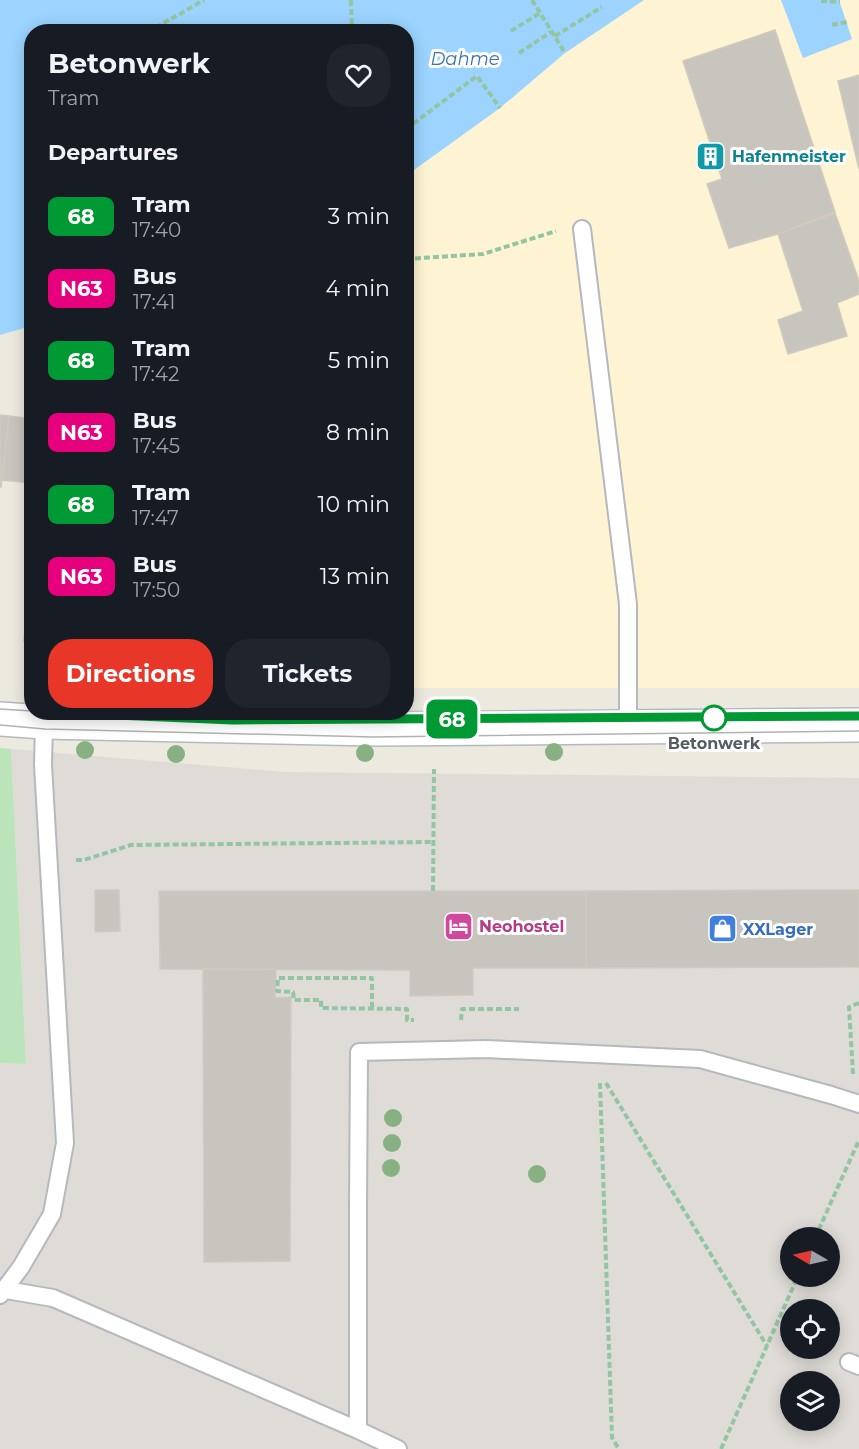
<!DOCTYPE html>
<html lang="en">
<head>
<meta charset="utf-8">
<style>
	:root { --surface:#171b24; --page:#20242c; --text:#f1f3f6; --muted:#9ea1a6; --accent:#e83728 }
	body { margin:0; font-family:Montserrat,sans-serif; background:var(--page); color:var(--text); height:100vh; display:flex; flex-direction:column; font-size:22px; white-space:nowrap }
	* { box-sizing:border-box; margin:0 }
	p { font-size:20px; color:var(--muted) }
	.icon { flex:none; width:33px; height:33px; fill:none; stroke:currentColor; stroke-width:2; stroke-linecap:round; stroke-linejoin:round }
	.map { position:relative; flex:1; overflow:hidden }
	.drawer { position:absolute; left:24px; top:24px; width:390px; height:696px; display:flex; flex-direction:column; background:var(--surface); border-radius:24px; box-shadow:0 3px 15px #0003 }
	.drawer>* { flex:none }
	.badge { padding:0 12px; border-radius:9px; font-size:21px; line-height:39px }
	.needle { width:39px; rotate:279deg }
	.fabs { position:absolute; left:780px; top:1227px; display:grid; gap:12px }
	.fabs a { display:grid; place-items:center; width:60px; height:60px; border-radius:50%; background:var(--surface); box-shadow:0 3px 15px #0003; font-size:30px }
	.map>.badge { position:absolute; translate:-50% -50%; box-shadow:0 0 0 3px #fff }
	h2 { padding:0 24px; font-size:22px; line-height:54px }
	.round { display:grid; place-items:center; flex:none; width:63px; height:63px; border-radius:24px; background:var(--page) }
	.overview { display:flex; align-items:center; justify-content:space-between; height:102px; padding:0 24px }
	h1 { font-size:28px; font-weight:700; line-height:45px }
	.action { display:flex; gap:12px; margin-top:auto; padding:12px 24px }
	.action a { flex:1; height:69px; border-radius:24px; background:var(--accent); color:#fff; font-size:24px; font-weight:700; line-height:69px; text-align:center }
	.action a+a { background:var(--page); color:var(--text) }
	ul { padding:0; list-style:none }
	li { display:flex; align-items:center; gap:18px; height:72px; padding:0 24px }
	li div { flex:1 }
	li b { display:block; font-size:22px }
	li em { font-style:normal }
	li .badge { min-width:66px; font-weight:700; text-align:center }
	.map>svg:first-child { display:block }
</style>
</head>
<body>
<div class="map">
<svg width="859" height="1449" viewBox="0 0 859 1449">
	<rect width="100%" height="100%" fill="#ece9df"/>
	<path fill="#fef3d2" d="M644,0H781L803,58L852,39L839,0H859V688H407L406,175L500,108L565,53Z"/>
	<path fill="#dfdcd7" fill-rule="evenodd" d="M11,749L285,772L859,778V1449H0V1063L26,1064ZM790,1238H830V1276H790ZM790,1310H830V1348H790ZM790,1382H830V1420H790Z"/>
	<path fill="#bbe4bb" d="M0,748L11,749L26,1064L0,1063Z"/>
	<path fill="#9cd4ff" d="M0,0H644L565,53L500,108L407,175L406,32H32L31,326L0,335Z
		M781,0H839L852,39L803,58Z"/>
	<path fill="#c8c5bf" stroke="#d0cabe" stroke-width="1.5" d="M775,30L835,212L778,234L729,248L707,184L722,179L683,61Z
		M859,75V169L838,81Z
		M835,213L859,281V294L837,303L847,336L788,354L778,320L803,311L778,234Z
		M0,415L9,416L1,487H0Z
		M9,416L32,419V483L2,480Z
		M406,494L409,570H406Z
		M30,574L32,575V642L24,641Z
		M95,890H119L120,931L95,932Z
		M848,890H859V967L586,968V891Z
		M159,891H586V968H473V995L410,996V970L160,969Z
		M203,969H276L275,998L291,997L290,1261L204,1262Z"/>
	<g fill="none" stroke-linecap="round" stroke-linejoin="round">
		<defs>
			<path id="lane" d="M582,229L628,604V728
				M6,1290L53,1298L358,1430L398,1449
				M0,1295L21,1267L52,1214L65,1143L43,765L44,722
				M849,1362L859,1366
				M358,1430V1207L359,1052L486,1049L700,1059L831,1095L859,1104"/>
			<path id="secondary" d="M0,719L44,722L375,729L859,725"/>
		</defs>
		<use href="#lane" stroke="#b5b8bd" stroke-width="20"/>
		<use href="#secondary" stroke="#b5b9bf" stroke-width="36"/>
		<path stroke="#94c5a2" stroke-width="4" stroke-dasharray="6 3" stroke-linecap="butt" d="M351,0L352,32
			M532,0L565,53
			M821,1L840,2
			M832,25L847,22
			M511,31L540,13
			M148,32L204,0
			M555,36L602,7
			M519,53L551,32
			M406,129L477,76L500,108
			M406,259L483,254L556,231
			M76,860H84L131,845L433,842
			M433,891L434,769
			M372,1008V978H278L277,991L293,992L294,1000H321V1008L407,1009V1020H414
			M461,1020L462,1009H519
			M853,1074L849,1007L859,1003
			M600,1083L612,1438L619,1449
			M606,1083L767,1346
			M815,1238L859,1140
			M721,1449L798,1276"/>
		<use href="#lane" stroke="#fff" stroke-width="16"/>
		<use href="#secondary" stroke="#fff" stroke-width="33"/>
		<path stroke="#b1b2b2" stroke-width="1.5" d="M0,709L32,711
			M46,712L233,720L859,716
			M0,725L45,729L374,737L859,731"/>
	</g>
	<g fill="#87b183">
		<circle cx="85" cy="750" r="9"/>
		<circle cx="554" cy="752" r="9"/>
		<circle cx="365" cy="753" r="9"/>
		<circle cx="176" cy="754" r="9"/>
		<circle cx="393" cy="1118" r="9"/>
		<circle cx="392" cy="1143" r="9"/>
		<circle cx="391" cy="1168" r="9"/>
		<circle cx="537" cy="1174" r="9"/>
	</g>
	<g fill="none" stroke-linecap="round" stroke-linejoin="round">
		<defs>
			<path id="line" d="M45,712L233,720L859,716"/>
		</defs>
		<use href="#line" stroke="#fff" stroke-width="14"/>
		<use href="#line" stroke="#093" stroke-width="9"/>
	</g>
	<defs>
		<symbol id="building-square" viewBox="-11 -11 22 22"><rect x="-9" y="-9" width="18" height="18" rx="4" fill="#0f9aa8" stroke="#fff"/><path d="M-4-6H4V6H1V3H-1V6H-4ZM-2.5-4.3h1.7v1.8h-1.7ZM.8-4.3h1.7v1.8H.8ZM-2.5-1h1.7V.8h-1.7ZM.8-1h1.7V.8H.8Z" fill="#fff"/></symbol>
		<symbol id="hotel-square" viewBox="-11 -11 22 22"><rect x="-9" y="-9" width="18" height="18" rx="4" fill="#d1479c" stroke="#fff"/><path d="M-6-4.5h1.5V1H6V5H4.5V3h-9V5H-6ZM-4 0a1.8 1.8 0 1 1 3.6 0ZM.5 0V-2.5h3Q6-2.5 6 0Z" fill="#fff"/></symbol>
		<symbol id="shop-square" viewBox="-11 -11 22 22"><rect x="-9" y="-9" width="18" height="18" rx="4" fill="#3f7fe0" stroke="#fff"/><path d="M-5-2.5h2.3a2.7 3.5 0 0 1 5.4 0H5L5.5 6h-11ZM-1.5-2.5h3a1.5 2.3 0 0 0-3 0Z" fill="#fff"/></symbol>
	</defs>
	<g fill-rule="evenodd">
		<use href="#building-square" x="694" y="140" width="33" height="33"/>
		<use href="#hotel-square" x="442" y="910" width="33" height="33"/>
		<use href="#shop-square" x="706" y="912" width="33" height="33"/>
	</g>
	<circle fill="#fff" stroke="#093" stroke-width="3" cx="714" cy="718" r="12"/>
	<g text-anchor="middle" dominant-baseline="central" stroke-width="6" stroke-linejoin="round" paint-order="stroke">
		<g font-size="16" font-weight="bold" fill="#0d838f" stroke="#fff" text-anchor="start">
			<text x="732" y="156">Hafenmeister</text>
		</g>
		<g font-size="16" font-weight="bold" fill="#585c61" stroke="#fff">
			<text x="714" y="743">Betonwerk</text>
		</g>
		<g font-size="16" font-weight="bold" fill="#b23c85" stroke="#fff" text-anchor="start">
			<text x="479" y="926">Neohostel</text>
		</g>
		<g font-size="16" font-weight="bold" fill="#366cbe" stroke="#fff" text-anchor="start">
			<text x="743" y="929">XXLager</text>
		</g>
		<g font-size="18" font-style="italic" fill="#3a74af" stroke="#fff">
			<text x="465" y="59">Dahme</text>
		</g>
	</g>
</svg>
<div class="fabs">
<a><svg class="needle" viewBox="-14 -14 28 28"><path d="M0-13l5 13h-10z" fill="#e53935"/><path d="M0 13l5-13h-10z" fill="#9ea1a6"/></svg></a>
<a><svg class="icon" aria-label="locate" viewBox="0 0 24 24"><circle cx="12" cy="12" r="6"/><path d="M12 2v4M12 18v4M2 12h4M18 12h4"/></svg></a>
<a><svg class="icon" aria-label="layers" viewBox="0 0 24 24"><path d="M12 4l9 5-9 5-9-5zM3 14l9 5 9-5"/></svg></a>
</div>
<b class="badge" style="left:452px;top:719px;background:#093;color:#fff">68</b>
<section class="drawer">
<div class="overview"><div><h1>Betonwerk</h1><p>Tram</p></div><a class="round"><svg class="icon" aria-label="heart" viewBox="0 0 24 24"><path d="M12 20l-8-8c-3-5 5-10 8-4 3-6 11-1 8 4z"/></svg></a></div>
<h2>Departures</h2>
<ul>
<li><span class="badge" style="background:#093;color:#fff">68</span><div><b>Tram</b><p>17:40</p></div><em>3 min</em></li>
<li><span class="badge" style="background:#e6007e;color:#fff">N63</span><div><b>Bus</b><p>17:41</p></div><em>4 min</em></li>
<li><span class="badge" style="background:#093;color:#fff">68</span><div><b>Tram</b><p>17:42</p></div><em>5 min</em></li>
<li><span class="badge" style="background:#e6007e;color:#fff">N63</span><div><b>Bus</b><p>17:45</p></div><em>8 min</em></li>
<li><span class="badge" style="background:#093;color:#fff">68</span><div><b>Tram</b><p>17:47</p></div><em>10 min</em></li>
<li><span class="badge" style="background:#e6007e;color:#fff">N63</span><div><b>Bus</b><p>17:50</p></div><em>13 min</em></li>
</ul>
<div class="action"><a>Directions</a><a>Tickets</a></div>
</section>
</div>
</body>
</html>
